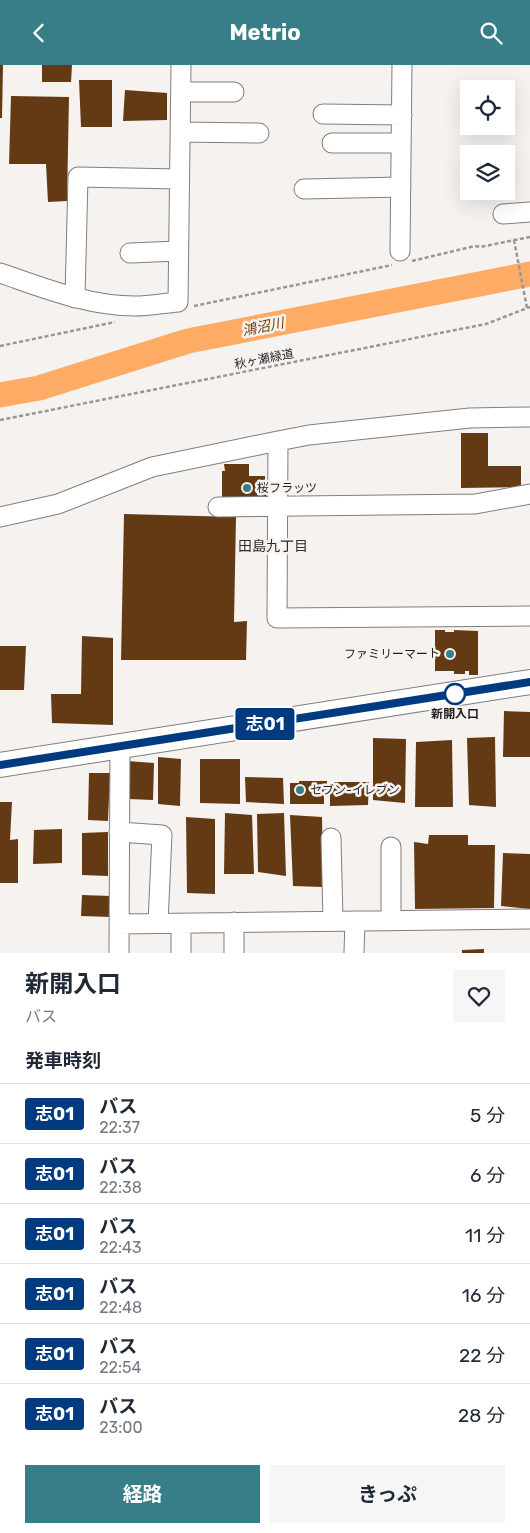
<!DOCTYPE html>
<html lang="ja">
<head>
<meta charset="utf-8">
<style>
	:root { --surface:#fff; --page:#f6f6f7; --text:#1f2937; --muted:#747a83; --line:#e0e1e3; --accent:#387e89 }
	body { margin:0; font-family:Rubik,"Noto Sans JP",sans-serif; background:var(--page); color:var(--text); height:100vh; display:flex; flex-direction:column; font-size:19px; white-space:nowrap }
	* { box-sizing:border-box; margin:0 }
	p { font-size:16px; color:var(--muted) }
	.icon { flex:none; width:28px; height:28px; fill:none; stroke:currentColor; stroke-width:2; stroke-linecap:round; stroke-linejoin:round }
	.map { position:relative; height:888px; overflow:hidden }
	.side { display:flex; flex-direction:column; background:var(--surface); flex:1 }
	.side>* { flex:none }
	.badge { padding:0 10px; border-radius:4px; font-size:18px; line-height:32px }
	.buttons { position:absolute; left:460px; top:15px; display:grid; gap:10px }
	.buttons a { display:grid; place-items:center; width:55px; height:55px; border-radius:0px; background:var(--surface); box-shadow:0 5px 20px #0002; font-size:25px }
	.map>.badge { position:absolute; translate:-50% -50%; box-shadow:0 0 0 2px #fff }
	h2 { padding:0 25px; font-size:19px; line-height:45px }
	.round { display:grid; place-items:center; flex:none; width:52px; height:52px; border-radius:0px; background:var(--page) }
	.overview { display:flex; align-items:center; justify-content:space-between; height:85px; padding:0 25px }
	h1 { font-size:24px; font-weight:700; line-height:38px }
	.primary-button { display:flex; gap:10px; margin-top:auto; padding:10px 25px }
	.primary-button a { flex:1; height:58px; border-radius:0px; background:var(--accent); color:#fff; font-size:20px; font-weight:700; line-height:58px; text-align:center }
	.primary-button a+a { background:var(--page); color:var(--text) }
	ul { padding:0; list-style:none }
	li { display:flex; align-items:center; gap:15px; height:60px; padding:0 25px; border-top:1px solid var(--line) }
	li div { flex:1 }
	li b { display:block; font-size:19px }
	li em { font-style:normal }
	li .badge { min-width:55px; font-weight:700; text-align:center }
	header { display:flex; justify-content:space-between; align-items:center; height:65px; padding:0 25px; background:var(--accent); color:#fff; font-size:22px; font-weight:700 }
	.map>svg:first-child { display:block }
</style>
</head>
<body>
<header><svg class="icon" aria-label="back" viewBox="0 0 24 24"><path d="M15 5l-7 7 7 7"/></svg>Metrio<svg class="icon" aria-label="search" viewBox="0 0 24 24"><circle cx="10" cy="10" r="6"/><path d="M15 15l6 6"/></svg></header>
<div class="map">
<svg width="530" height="888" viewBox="0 0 530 888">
	<rect width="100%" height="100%" fill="#f5f2ef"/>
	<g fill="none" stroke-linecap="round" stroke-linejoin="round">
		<path stroke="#fdab65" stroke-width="25" d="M0,330L39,323L188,276L530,209"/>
	</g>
	<path fill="#633a14" d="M0,0H3L2,53H0Z
		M42,0H72L71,17H42Z
		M79,15H112V62H81Z
		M125,25L167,28V55L123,56Z
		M11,31L69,32L67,136L48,137L46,99H9Z
		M461,368H488V401H521V422L461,423Z
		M224,399H249V411H265V415H272V432H222V406H225Z
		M124,449L236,452L234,557L247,556L246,595H121Z
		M435,565H445V567H454V565L478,566V610H469V606H465V609H454V606H435Z
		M82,571L113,573V660L52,658L51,629H81Z
		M0,581H26L24,625H0Z
		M504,646L530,647V692H503Z
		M495,672L496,742L469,740L467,673Z
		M373,673L406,674L405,738L373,735Z
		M452,675L453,742H415L416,677Z
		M158,692L181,694L180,741L158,739Z
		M200,694H240V739L200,738Z
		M127,696L154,698L153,735L128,734Z
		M89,708H110L108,756L88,755Z
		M245,712L283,713L284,739L246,737Z
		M299,716H327V725H324V739H290V718H299Z
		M330,717H369L368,740L330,741Z
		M0,737H12L10,775L18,774V818H0Z
		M225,748L252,750L254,809H224Z
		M284,748L286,811L258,807L257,749Z
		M290,750L322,752L323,822L293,821Z
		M186,752L215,754V829L187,828Z
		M62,764V798L33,799L34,765Z
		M108,767V811L82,810V768Z
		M429,770H468V780H495L494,843L415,844L414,777L428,779Z
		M503,788L530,789V844L501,841Z
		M82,830L111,831V852L81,851Z
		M484,884V888H462V885Z"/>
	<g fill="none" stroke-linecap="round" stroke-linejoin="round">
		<defs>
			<path id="minor" d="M181,27H234
				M323,49L402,50
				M180,67L259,68
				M332,78H401
				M304,124L401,122
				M503,149L530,147
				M400,186L402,0
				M130,188L178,186
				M0,208C44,223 88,241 135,241C149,241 164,238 178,237L181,0
				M75,233L78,112L179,114
				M278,376L277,553L530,551
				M218,442L475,439L530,429
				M0,452L58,439L152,402L278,376L309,370L470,353L530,352
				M119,767L162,770L158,858
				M331,773L333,856
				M391,856V782
				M234,857V888
				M119,859L530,854
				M119,888L120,682
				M181,888V858
				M354,888L355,856"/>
			<path id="major" d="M0,700L530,617"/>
		</defs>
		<use href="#minor" stroke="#817e7c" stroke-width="21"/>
		<use href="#major" stroke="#817e7c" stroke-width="26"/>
		<path stroke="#999794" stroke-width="2.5" stroke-dasharray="4 2.5" stroke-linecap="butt" d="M514,175L527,243
			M412,196L475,181L480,182L530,172
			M194,241L392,200
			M0,281L115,257
			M0,355L486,259L530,242"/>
		<use href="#minor" stroke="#fff" stroke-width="19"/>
		<use href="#major" stroke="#fff" stroke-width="24"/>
	</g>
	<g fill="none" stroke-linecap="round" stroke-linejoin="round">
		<defs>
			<path id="line" d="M0,700L530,617"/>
		</defs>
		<use href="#line" stroke="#fff" stroke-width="11"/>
		<use href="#line" stroke="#003b80" stroke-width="8"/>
	</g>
	<g fill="#387e89" stroke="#f5f2ef" stroke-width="2">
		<circle cx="247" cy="423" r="5"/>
		<circle cx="450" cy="589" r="5"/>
		<circle cx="300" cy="725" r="5"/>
	</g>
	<circle fill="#fff" stroke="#003b80" stroke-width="2.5" cx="455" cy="629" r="10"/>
	<g text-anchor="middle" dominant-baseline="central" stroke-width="5" stroke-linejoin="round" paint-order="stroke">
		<g font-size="12" fill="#201f1e" stroke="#f5f2ef">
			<text transform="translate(264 294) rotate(-11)">秋ヶ瀬緑道</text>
		</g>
		<g font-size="12" fill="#201f1e" stroke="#f5f2ef" text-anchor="start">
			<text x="257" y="423">桜フラッツ</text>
			<text x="440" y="589" text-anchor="end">ファミリーマート</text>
			<text x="310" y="725">セブン-イレブン</text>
		</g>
		<g font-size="12" font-weight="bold" fill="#201f1e" stroke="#f5f2ef">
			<text x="455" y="649">新開入口</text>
		</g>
		<g font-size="14" font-style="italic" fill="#703c04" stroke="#f5f2ef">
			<text transform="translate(263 262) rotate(-11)">鴻沼川</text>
		</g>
		<g font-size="14" fill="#2e2b29" stroke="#f5f2ef">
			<text x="273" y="481">田島九丁目</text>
		</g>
	</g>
</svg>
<div class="buttons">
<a><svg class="icon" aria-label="locate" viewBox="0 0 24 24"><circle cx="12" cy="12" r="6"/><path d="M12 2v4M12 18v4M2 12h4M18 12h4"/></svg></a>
<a><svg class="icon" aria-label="layers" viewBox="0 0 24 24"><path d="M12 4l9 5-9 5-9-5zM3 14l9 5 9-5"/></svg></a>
</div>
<b class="badge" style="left:265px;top:659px;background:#003b80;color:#fff">志01</b>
</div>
<section class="side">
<div class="overview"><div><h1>新開入口</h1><p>バス</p></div><a class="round"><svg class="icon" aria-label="heart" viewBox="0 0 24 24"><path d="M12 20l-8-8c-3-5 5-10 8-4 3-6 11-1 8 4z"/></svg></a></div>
<h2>発車時刻</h2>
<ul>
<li><span class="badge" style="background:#003b80;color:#fff">志01</span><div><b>バス</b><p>22:37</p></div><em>5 分</em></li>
<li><span class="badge" style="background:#003b80;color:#fff">志01</span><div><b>バス</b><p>22:38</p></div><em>6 分</em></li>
<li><span class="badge" style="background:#003b80;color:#fff">志01</span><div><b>バス</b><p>22:43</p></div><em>11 分</em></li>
<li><span class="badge" style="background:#003b80;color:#fff">志01</span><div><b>バス</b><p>22:48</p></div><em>16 分</em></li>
<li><span class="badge" style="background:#003b80;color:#fff">志01</span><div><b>バス</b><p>22:54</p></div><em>22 分</em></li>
<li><span class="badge" style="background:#003b80;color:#fff">志01</span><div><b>バス</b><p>23:00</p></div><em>28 分</em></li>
</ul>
<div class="primary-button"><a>経路</a><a>きっぷ</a></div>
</section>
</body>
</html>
